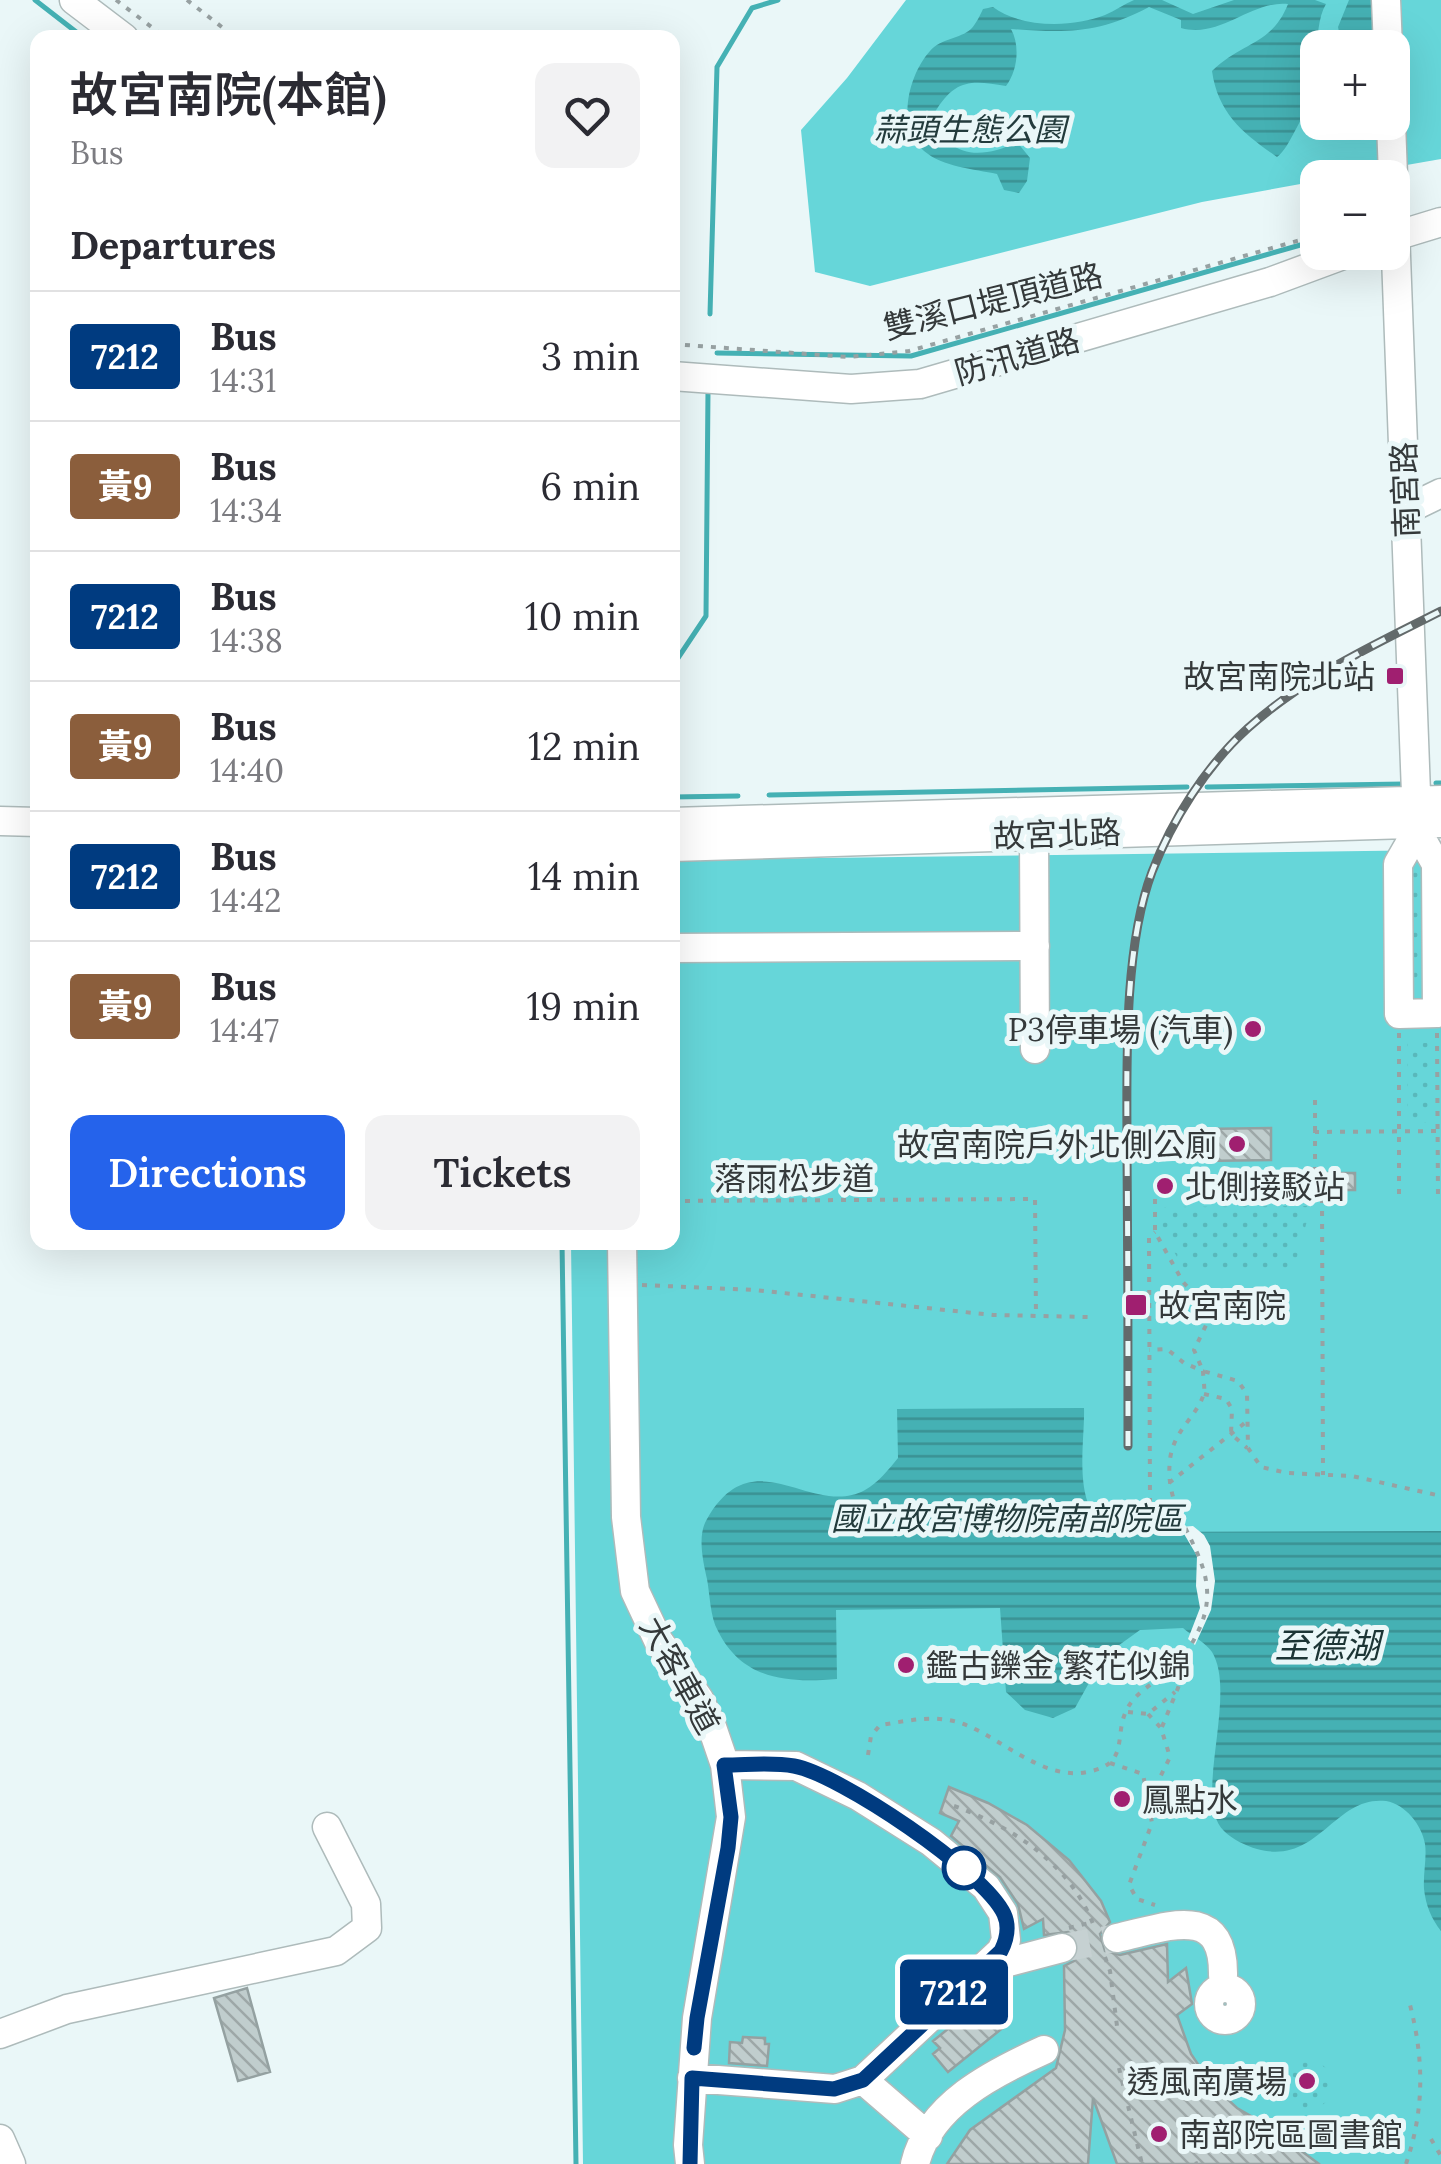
<!DOCTYPE html>
<html lang="en">
<head>
<meta charset="utf-8">
<style>
	:root { --surface:#fff; --page:#f2f2f3; --text:#2b2b33; --muted:#7c7c81; --line:#e1e1e2; --accent:#2563eb }
	body { margin:0; font-family:Lora,"Noto Sans TC",serif; background:var(--page); color:var(--text); height:100vh; display:flex; flex-direction:column; font-size:38px; white-space:nowrap }
	* { box-sizing:border-box; margin:0 }
	p { font-size:32px; color:var(--muted) }
	.icon { flex:none; width:55px; height:55px; fill:none; stroke:currentColor; stroke-width:2; stroke-linecap:round; stroke-linejoin:round }
	.map { position:relative; flex:1; overflow:hidden }
	.panel { position:absolute; left:30px; top:30px; width:650px; height:1220px; display:flex; flex-direction:column; background:var(--surface); border-radius:20px; box-shadow:0 10px 40px #0002 }
	.panel>* { flex:none }
	.badge { padding:0 20px; border-radius:8px; font-size:35px; line-height:65px }
	.tools { position:absolute; left:1300px; top:30px; display:grid; gap:20px }
	.tools a { display:grid; place-items:center; width:110px; height:110px; border-radius:20px; background:var(--surface); box-shadow:0 10px 40px #0002; font-size:50px }
	.map>.badge { position:absolute; translate:-50% -50%; box-shadow:0 0 0 5px #fff }
	h2 { padding:0 40px; font-size:38px; line-height:90px }
	.round { display:grid; place-items:center; flex:none; width:105px; height:105px; border-radius:20px; background:var(--page) }
	.head { display:flex; align-items:center; justify-content:space-between; height:170px; padding:0 40px }
	h1 { font-size:48px; font-weight:600; line-height:75px }
	.cta { display:flex; gap:20px; margin-top:auto; padding:20px 40px }
	.cta a { flex:1; height:115px; border-radius:20px; background:var(--accent); color:#fff; font-size:40px; font-weight:600; line-height:115px; text-align:center }
	.cta a+a { background:var(--page); color:var(--text) }
	ul { padding:0; list-style:none }
	li { display:flex; align-items:center; gap:30px; height:130px; padding:0 40px; border-top:2px solid var(--line) }
	li div { flex:1 }
	li b { display:block; font-size:38px }
	li em { font-style:normal }
	li .badge { min-width:110px; font-weight:700; text-align:center }
	.map>svg:first-child { display:block }
</style>
</head>
<body>
<div class="map">
<svg width="1441" height="2164" viewBox="0 0 1441 2164">
	<defs>
		<pattern id="garden-dots" width="8" height="8" patternUnits="userSpaceOnUse" patternTransform="scale(2.5)"><rect width="8" height="8" fill="#66d6d9"/><path d="M2 2h.1M6 6h.1" fill="none" stroke="#59b8bb" stroke-width="1.8" stroke-linecap="round"/></pattern>
		<pattern id="water-rules" width="6" height="5" patternUnits="userSpaceOnUse" patternTransform="scale(2.5)"><rect width="6" height="5" fill="#45b1b4"/><path d="M0 2.5h6" fill="none" stroke="#3a9193"/></pattern>
		<pattern id="building-back-hatch" width="6" height="6" patternUnits="userSpaceOnUse" patternTransform="scale(2.5)"><rect width="6" height="6" fill="#c0cdcd"/><path d="M-1 5l2 2M0 0l6 6M5-1l2 2" fill="none" stroke="#9da7a7"/></pattern>
	</defs>
	<rect width="100%" height="100%" fill="#eaf7f8"/>
	<path fill="#66d6d9" fill-rule="evenodd" d="M906,0H1441V159L1338,177L1318,178L1317,181L1202,202L870,286L815,272L801,130L847,78ZM1318,48H1392V122H1318Z
		M1441,850V2164H583L571,1243L672,1242L673,860Z"/>
	<path fill="url(#garden-dots)" d="M1424,854V991L1408,988V857Z
		M1407,1043H1430V1123H1407Z
		M1311,1206L1294,1269H1184L1162,1231V1207Z
		M1285 2085a24 24 0 1 1 48 0a24 24 0 1 1-48 0Z"/>
	<path fill="url(#water-rules)" d="M1134,0H1162L1193,14L1234,0H1315L1326,4C1313,26 1318,70 1317,97C1299,115 1291,147 1277,157C1244,134 1218,114 1212,71C1242,42 1272,45 1288,4C1251,0 1221,39 1181,28V20L1149,7C1098,34 1066,33 1011,29C1020,45 1018,70 1006,86C971,80 955,79 935,112C944,159 981,160 1017,142L1030,158L1027,181L1019,193L1004,190L997,174C974,169 943,167 924,151C895,126 909,74 930,51C941,38 960,39 971,29C976,24 980,15 983,9L993,7C1021,28 1072,28 1105,15C1115,11 1124,4 1134,0Z
		M1349,0H1390L1385,47H1342L1338,27Z
		M1084,1408C1085,1440 1074,1494 1098,1520C1103,1525 1112,1528 1119,1532L1441,1531V1931C1431,1918 1426,1906 1424,1889C1423,1874 1427,1858 1425,1844C1422,1825 1405,1804 1386,1801C1334,1795 1319,1866 1257,1849C1246,1846 1232,1839 1224,1831C1192,1801 1238,1695 1212,1652C1206,1643 1191,1635 1183,1628L1140,1630L1104,1656L1075,1708L1053,1718L1025,1710L1006,1692L1000,1608L836,1610L837,1679C789,1683 743,1681 718,1631C710,1617 710,1595 707,1579C703,1561 697,1535 707,1519C754,1437 812,1519 865,1490C878,1483 889,1469 898,1458L897,1409Z"/>
	<path fill="#eaf7f8" d="M1193,1526L1204,1535L1210,1546L1215,1581L1211,1610L1195,1645L1188,1639L1200,1608L1196,1586L1197,1556L1180,1527Z"/>
	<g fill="none" stroke-linecap="round" stroke-linejoin="round">
		<path stroke="#45b1b4" stroke-width="5" d="M35,0L84,38
			M710,314L717,67L752,8L778,0
			M717,353L911,356L1318,240
			M672,667L706,616L708,390
			M1436,783H1441
			M1207,787L1404,784
			M769,795L1187,787
			M672,797L738,796
			M562,1242L576,2164"/>
	</g>
	<path fill="url(#building-back-hatch)" stroke="#94a1a1" stroke-width="2.5" d="M1271,1128V1160L1203,1161V1129Z
		M1320,1173H1355V1190H1320Z
		M949,1787L988,1803L1027,1825L1069,1860L1101,1901L1110,1922L1100,1934L1105,1951L1120,1955L1167,1944L1168,1982L1186,1968L1192,2004L1177,2015L1191,2054L1212,2085L1237,2108L1265,2124L1319,2164H1117L1093,2098L1088,2164H947L970,2130L1056,2068L1065,2030L1064,1966L1074,1961L1079,1952L1075,1936L1068,1932L1044,1935L1043,1919L1024,1929L1018,1904L1000,1877L951,1836L959,1821L940,1813Z
		M247,1988L270,2072L238,2081L214,1998Z
		M984,2000L1005,2026L948,2072L933,2054L940,2048L933,2041Z
		M743,2037L765,2038V2044H769L767,2066L729,2063L730,2042L742,2043Z"/>
	<g fill="none" stroke-linecap="round" stroke-linejoin="round">
		<path stroke="#c6d1d2" stroke-width="28" stroke-dasharray="28 14" stroke-linecap="butt" d="M1062,1948L1117,1938"/>
		<defs>
			<path id="minor" d="M74,0L124,38
				M1386,0L1388,48
				M1391,122L1417,820
				M1392,237L1441,222
				M672,376L851,389L920,384L1270,282L1351,252
				M1406,510L1441,493
				M0,821L38,822
				M672,822L1441,800
				M1417,831L1436,864L1437,1013L1399,1014L1398,864Z
				M1034,835L1035,1049
				M672,847L1441,823
				M672,948L1035,946
				M622,1242L626,1517L635,1591L658,1640L699,1699L712,1727L725,1765L731,1817L697,2018L688,2145L690,2164
				M1117,1938C1164,1928 1224,1901 1223,1975
				M986,1968L1062,1948
				M1209 2004a16 16 0 1 1 32 0a16 16 0 1 1-32 0Z
				M0,2034L67,2009L336,1951L367,1928L366,1904L327,1827
				M692,2078L835,2089L863,2080L1001,1951L1006,1940L1003,1913L986,1887L931,1842L858,1796L796,1766L725,1765
				M863,2080L928,2136
				M0,2139L11,2164
				M915,2164C929,2105 993,2073 1044,2050"/>
		</defs>
		<use href="#minor" stroke="#aebbbb" stroke-width="31"/>
		<path stroke="#97a1a2" stroke-width="4" stroke-dasharray="5 8" stroke-linecap="butt" d="M116,0L166,38
			M187,0L236,38
			M672,344L848,357L909,351L1318,235
			M1399,1033V1198
			M1437,1033L1438,1198
			M1315,1100V1132
			M1315,1198V1132L1441,1131
			M1322,1198L1323,1475
			M1155,1199V1232L1183,1282L1204,1305L1208,1321L1194,1350L1203,1371L1238,1381L1247,1394L1248,1448L1261,1467L1287,1473L1352,1476L1441,1496
			M672,1201L1035,1199L1036,1316
			M642,1285L755,1290L993,1315L1088,1317
			M1204,1394L1226,1399L1232,1409L1231,1434L1247,1448
			M1169,1483L1246,1422
			M1150,1503L1149,1237L1155,1232
			M1128,1712L1148,1714L1175,1692
			M1148,1714L1161,1728L1170,1757L1148,1802
			M1162,1727L1178,1688L1189,1651
			M868,1755L871,1736L880,1725C902,1722 925,1716 948,1720C991,1726 1037,1782 1087,1772C1131,1764 1113,1736 1127,1709C1137,1690 1157,1682 1172,1669C1185,1658 1194,1641 1201,1625C1227,1560 1162,1524 1170,1460C1173,1430 1198,1416 1204,1393C1205,1387 1203,1377 1203,1371L1184,1363L1167,1349L1149,1350
			M1110,1763L1143,1774L1152,1823L1129,1885L1137,1899L1155,1905
			M954,1806C1015,1828 1072,1865 1095,1929
			M1069,1928L1093,1922
			M1105,1957L1110,1971L1117,2026
			M1119,2068L1142,2164
			M1431,2139L1441,2156
			M1195,2164L1198,2163
			M1406,2164C1425,2108 1424,2057 1409,2001"/>
		<use href="#minor" stroke="#fff" stroke-width="28"/>
		<defs>
			<path id="rail" d="M1128,1446C1128,1347 1128,1249 1127,1150C1127,1068 1123,949 1152,872C1172,820 1206,766 1248,728C1306,676 1372,646 1441,611"/>
		</defs>
		<use href="#rail" stroke="#636a6b" stroke-width="9"/>
		<use href="#rail" stroke="#eaf7f8" stroke-width="5" stroke-dasharray="15" stroke-linecap="butt"/>
	</g>
	<g fill="none" stroke-linecap="round" stroke-linejoin="round">
		<defs>
			<path id="line" d="M690,2164L692,2078L834,2089L863,2080L1001,1951C1007,1939 1010,1927 1004,1914C985,1872 839,1774 794,1766C772,1762 747,1765 724,1765L731,1817L728,1848L697,2018L694,2048"/>
		</defs>
		<use href="#line" stroke="#fff" stroke-width="22"/>
		<use href="#line" stroke="#003b80" stroke-width="15"/>
	</g>
	<g fill="#a01f70" stroke="#eaf7f8" stroke-width="4">
		<rect x="1385" y="666" width="20" height="20" rx="5"/>
		<circle cx="1253" cy="1029" r="10"/>
		<circle cx="1237" cy="1144" r="10"/>
		<circle cx="1165" cy="1186" r="10"/>
		<rect x="1124" y="1293" width="24" height="24" rx="5"/>
		<circle cx="906" cy="1665" r="10"/>
		<circle cx="1122" cy="1799" r="10"/>
		<circle cx="1307" cy="2081" r="10"/>
		<circle cx="1159" cy="2134" r="10"/>
	</g>
	<circle fill="#fff" stroke="#003b80" stroke-width="5" cx="964" cy="1868" r="20"/>
	<g text-anchor="middle" dominant-baseline="central" stroke-width="10" stroke-linejoin="round" paint-order="stroke">
		<g font-size="32" font-style="italic" fill="#233b3c" stroke="#eaf7f8">
			<text x="970" y="129">蒜頭生態公園</text>
			<text x="1007" y="1518">國立故宮博物院南部院區</text>
		</g>
		<g font-size="32" fill="#34393a" stroke="#eaf7f8">
			<text transform="translate(993 301) rotate(-14)">雙溪口堤頂道路</text>
			<text transform="translate(1017 356) rotate(-16)">防汛道路</text>
			<text transform="translate(1405 490) rotate(-92)">南宮路</text>
			<text transform="translate(1057 834) rotate(-2)">故宮北路</text>
			<text x="794" y="1178">落雨松步道</text>
			<text transform="translate(680 1675) rotate(61)">大客車道</text>
		</g>
		<g font-size="32" fill="#34393a" stroke="#eaf7f8" text-anchor="start">
			<text x="1375" y="676" text-anchor="end">故宮南院北站</text>
			<text x="1233" y="1029" text-anchor="end">P3停車場 (汽車)</text>
			<text x="1217" y="1144" text-anchor="end">故宮南院戶外北側公廁</text>
			<text x="1185" y="1186">北側接駁站</text>
			<text x="1158" y="1305">故宮南院</text>
			<text x="926" y="1665">鑑古鑠金 繁花似錦</text>
			<text x="1142" y="1799">鳳點水</text>
			<text x="1287" y="2081" text-anchor="end">透風南廣場</text>
			<text x="1179" y="2134">南部院區圖書館</text>
		</g>
		<g font-size="35" font-style="italic" fill="#1c3535" stroke="#eaf7f8">
			<text x="1327" y="1645">至德湖</text>
		</g>
	</g>
</svg>
<div class="tools">
<a>+</a>
<a>−</a>
</div>
<b class="badge" style="left:954px;top:1992px;background:#003b80;color:#fff">7212</b>
<section class="panel">
<div class="head"><div><h1>故宮南院(本館)</h1><p>Bus</p></div><a class="round"><svg class="icon" aria-label="heart" viewBox="0 0 24 24"><path d="M12 20l-8-8c-3-5 5-10 8-4 3-6 11-1 8 4z"/></svg></a></div>
<h2>Departures</h2>
<ul>
<li><span class="badge" style="background:#003b80;color:#fff">7212</span><div><b>Bus</b><p>14:31</p></div><em>3 min</em></li>
<li><span class="badge" style="background:#8b5e3c;color:#fff">黃9</span><div><b>Bus</b><p>14:34</p></div><em>6 min</em></li>
<li><span class="badge" style="background:#003b80;color:#fff">7212</span><div><b>Bus</b><p>14:38</p></div><em>10 min</em></li>
<li><span class="badge" style="background:#8b5e3c;color:#fff">黃9</span><div><b>Bus</b><p>14:40</p></div><em>12 min</em></li>
<li><span class="badge" style="background:#003b80;color:#fff">7212</span><div><b>Bus</b><p>14:42</p></div><em>14 min</em></li>
<li><span class="badge" style="background:#8b5e3c;color:#fff">黃9</span><div><b>Bus</b><p>14:47</p></div><em>19 min</em></li>
</ul>
<div class="cta"><a>Directions</a><a>Tickets</a></div>
</section>
</div>
</body>
</html>
